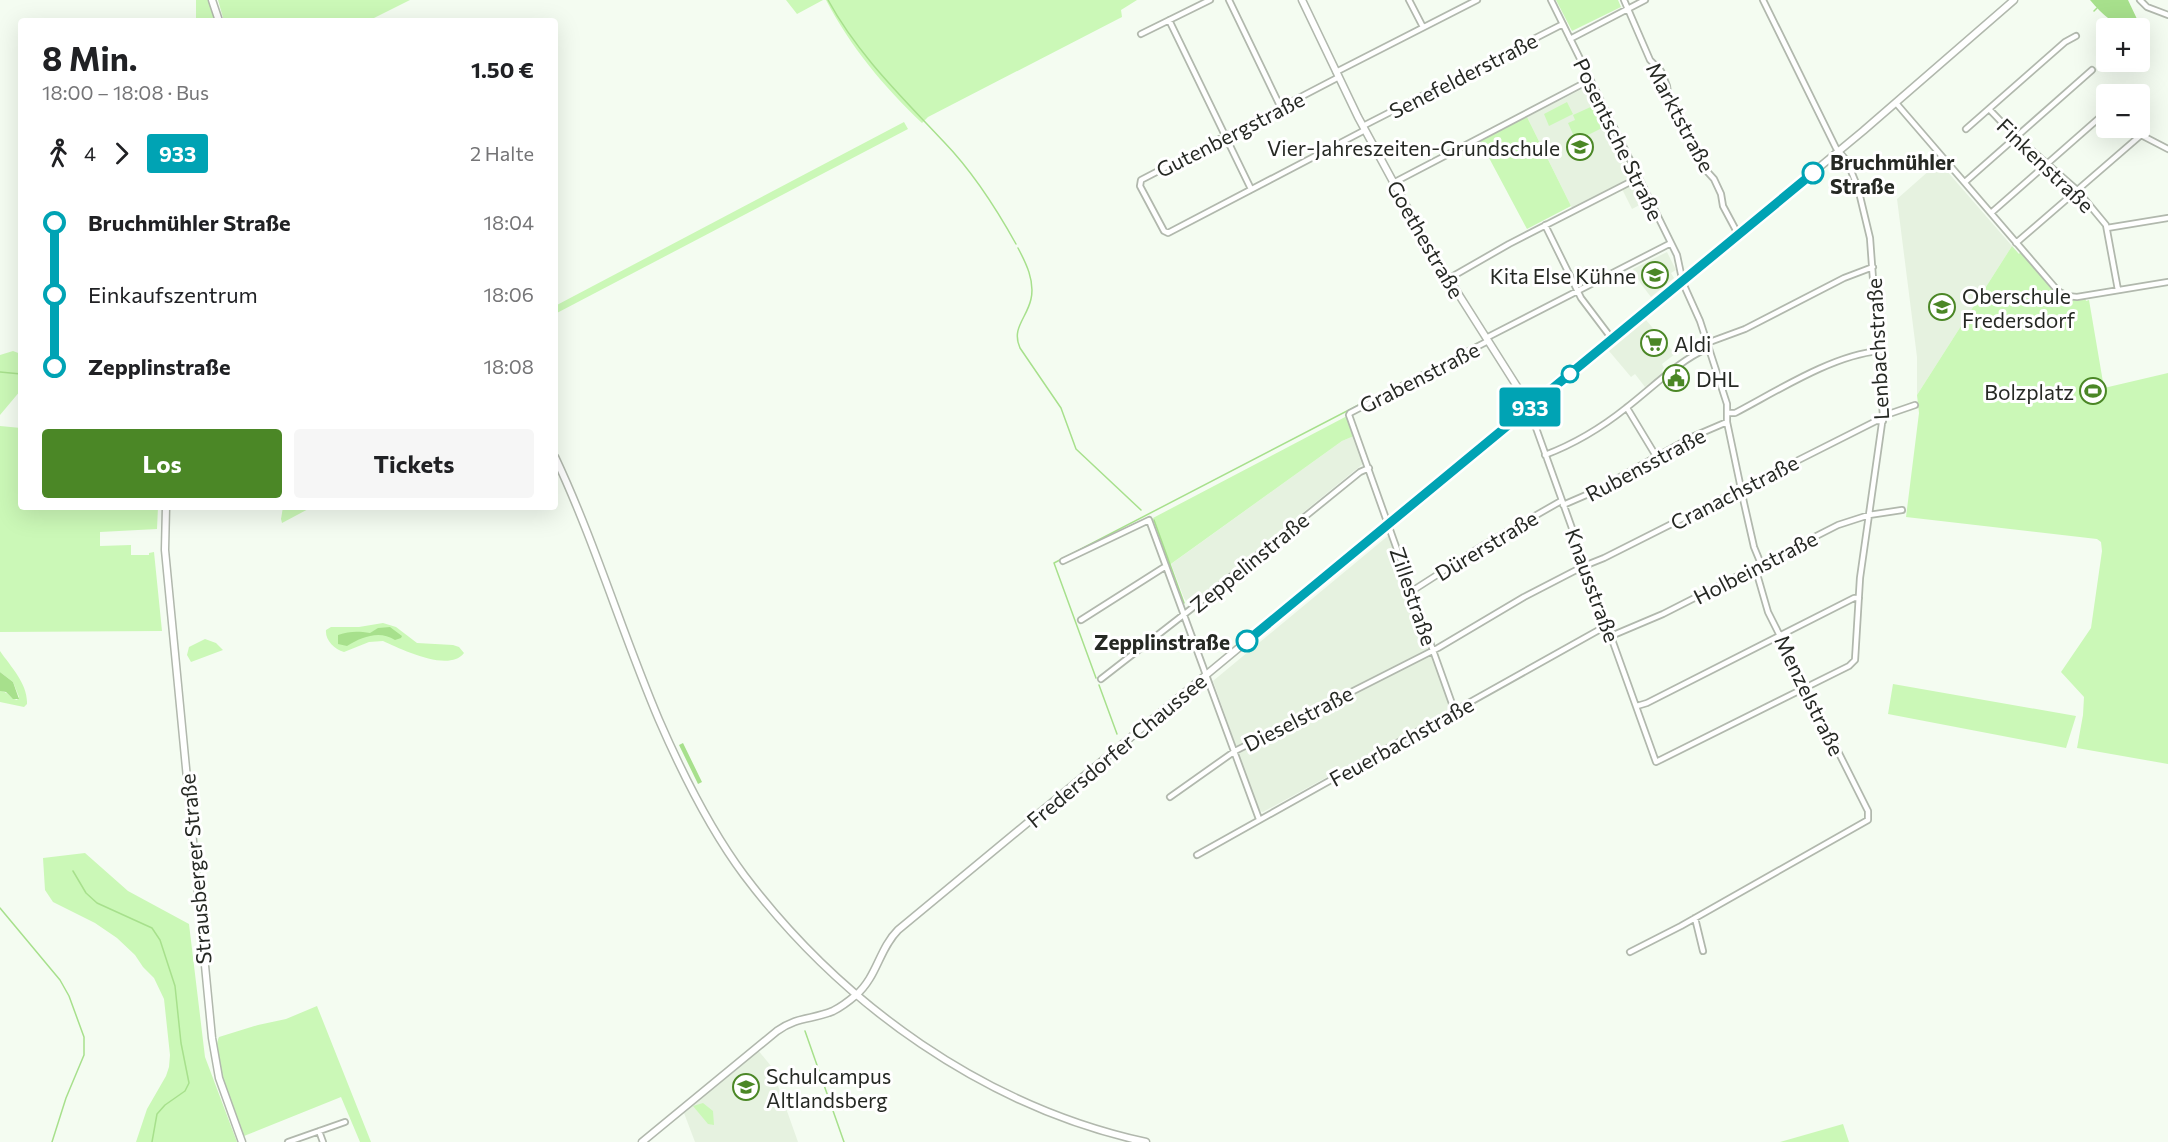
<!DOCTYPE html>
<html lang="de">
<head>
<meta charset="utf-8">
<style>
	:root { --surface:#fff; --page:#f6f6f6; --text:#202124; --muted:#757577; --accent:#4b8726 }
	body { margin:0; font-family:Commissioner,sans-serif; background:var(--page); color:var(--text); height:100vh; display:flex; flex-direction:column; font-size:22px; white-space:nowrap }
	* { box-sizing:border-box; margin:0 }
	p { font-size:20px; color:var(--muted) }
	.icon { flex:none; width:33px; height:33px; fill:none; stroke:currentColor; stroke-width:2; stroke-linecap:round; stroke-linejoin:round }
	.map { position:relative; flex:1; overflow:hidden }
	.side { position:absolute; left:18px; top:18px; width:540px; height:492px; display:flex; flex-direction:column; background:var(--surface); border-radius:6px; box-shadow:0 6px 24px #0002 }
	.side>* { flex:none }
	.badge { padding:0 12px; border-radius:4px; font-size:21px; line-height:39px }
	.buttons { position:absolute; left:2096px; top:18px; display:grid; gap:12px }
	.buttons a { display:grid; place-items:center; width:54px; height:54px; border-radius:6px; background:var(--surface); box-shadow:0 6px 24px #0002; font-size:30px }
	.map>.badge { position:absolute; translate:-50% -50%; box-shadow:0 0 0 3px #fff }
	.legs { display:flex; align-items:center; gap:9px; height:66px; padding:0 24px; font-size:20px }
	.legs p { margin-inline-start:auto }
	.head { display:flex; align-items:center; justify-content:space-between; height:102px; padding:0 24px }
	h1 { font-size:33px; font-weight:700; line-height:45px }
	.cta { display:flex; gap:12px; margin-top:auto; padding:12px 24px }
	.cta a { flex:1; height:69px; border-radius:6px; background:var(--accent); color:#fff; font-size:24px; font-weight:700; line-height:69px; text-align:center }
	.cta a+a { background:var(--page); color:var(--text) }
	ul { padding:0 24px; list-style:none }
	li { display:flex; align-items:center; gap:21px; height:72px; font-size:22px }
	li i { display:grid; place-items:center; width:9px; height:100%; margin:0 8px; background:currentColor }
	li i::after { content:''; width:15px; height:15px; margin:-8px; border:4px solid; border-radius:50%; background:var(--surface) }
	li p { margin-inline-start:auto }
	li:first-child i { background:linear-gradient(#0000 50%,currentColor 0) }
	li:last-child i { background:linear-gradient(currentColor 50%,#0000 0) }
	.map>svg:first-child { display:block }
</style>
</head>
<body>
<div class="map">
<svg width="2168" height="1142" viewBox="0 0 2168 1142">
	<rect width="100%" height="100%" fill="#f4fcf1"/>
	<path fill="#e6f2e0" d="M1588,86L1633,177L1572,208L1527,117Z
		M1939,162L2012,246L1917,395V357L1897,199Z
		M1636,183L1645,202L1632,209L1622,189Z
		M1667,252L1676,270L1671,273L1674,278L1651,297L1641,284L1633,269Z
		M1646,320L1675,354L1662,364L1664,368L1662,370L1663,373L1645,387L1635,374L1631,377L1609,351Z
		M1354,436L1364,463L1189,605L1184,598L1171,564L1342,441Z
		M1389,535L1450,707L1448,711L1263,812L1259,811L1213,681Z
		M757,1049L771,1066L798,1142H695L684,1113Z"/>
	<path fill="#cbf8b7" d="M196,0H209L215,21H196Z
		M218,0H410L368,21H224Z
		M786,0H823L797,14Z
		M826,0H1137L1121,10L1122,17L928,117L922,123C884,87 850,46 826,0Z
		M1556,0H1618L1621,7L1572,31Z
		M1567,102L1573,114L1549,126L1544,114Z
		M1595,105L1606,126L1576,141L1568,123L1575,120L1573,115Z
		M1527,117L1571,206L1527,229L1480,141Z
		M904,122L908,129L555,314V306Z
		M2012,246L2019,254L2021,251L2062,296L2085,297L2086,301L2089,300L2104,388L2168,373V764L2077,748L2083,715L2084,697L2061,672L2091,628L2102,551L2101,542L2097,539L1906,517L1919,413L1917,395Z
		M13,351L21,354V390L0,415V355Z
		M1347,416L1354,436L1342,441L1168,566L1153,518Z
		M0,426L21,428V507H158L157,529L100,532V546L131,545V555H149V553L154,552L162,631L0,632Z
		M283,507H312L282,523L281,519Z
		M1349,559L1352,563L1312,595L1311,591Z
		M383,623L396,627L417,643L453,645L459,647L464,653C449,673 401,649 383,641L369,642L344,652C334,649 325,640 326,630L331,627H359Z
		M205,639L216,643L223,650L191,662L187,655L189,647Z
		M0,651C11,667 28,684 27,704L24,707L0,702V691C8,691 9,698 17,700L19,697L13,682L0,672Z
		M1893,684L2076,716L2066,748L1888,714Z
		M85,853L128,891L189,924L205,1057L237,1142H136L147,1109L166,1076L169,1067L170,1055L164,999L154,978L143,967L135,955L117,938L95,923L53,902L45,890L43,858Z
		M317,1006L371,1142H360L341,1097L244,1136C236,1116 210,1055 219,1037L258,1025L286,1019Z
		M703,1103L713,1111L714,1125L708,1124L693,1106Z
		M1843,1124L1849,1142H1780Z"/>
	<path fill="#a7e08c" d="M2090,0H2128L2137,19L2134,28C2114,26 2103,15 2090,0Z
		M390,627L402,636L401,638L395,640C379,630 362,637 347,646L338,644V635C350,631 358,631 370,633L378,628Z
		M0,672L13,682L19,699H13L6,692L0,691Z
		M683,743L702,782L698,784L679,745Z"/>
	<g fill="none" stroke-linecap="round" stroke-linejoin="round">
		<path stroke="#a7e08c" stroke-width="1.5" d="M828,0C858,55 902,97 944,142C972,171 996,208 1016,244
			M2094,11L2097,8
			M1018,248C1026,263 1035,281 1031,299C1027,318 1011,328 1020,348L1061,408L1076,449L1141,510
			M0,372L21,374
			M1154,520L1184,603
			M1096,678L1054,563L1480,342
			M1099,685L1117,734
			M73,871L86,893L97,903L152,928L160,940L175,986L181,1043L189,1083L185,1091L165,1105L157,1114L152,1142
			M0,908L60,980L69,996L84,1037V1055L66,1098L52,1142
			M805,1031L844,1142"/>
		<defs>
			<path id="street" d="M1229,0L1281,108
				M1409,0L1423,27
				M1551,0L1677,255L1681,274L1685,279
				M1624,0L1650,60L1661,71L1667,86L1669,99L1704,168L1714,179L1721,194L1723,206L1738,234
				M2140,0L2147,7L2168,15
				M1169,20L1251,189
				M1141,34L1210,0
				M1570,39L1645,0
				M1336,72L1477,0
				M1339,77L1141,180L1140,186L1164,231L1168,233L1365,130
				M1896,103L2058,291L2067,296L2077,297L2168,282
				M1989,109L2012,133L2077,190L2106,225L2118,290
				M1363,126L1563,24
				M2135,128L2141,135L2168,149
				M1966,129L2065,42L2076,36
				M1965,182L2092,70
				M1393,183L1590,80
				M1991,213L2106,112
				M1545,225L1581,298L1612,339
				M2107,228L2168,218
				M2016,243L2141,135
				M1448,279L1509,244L1638,178
				M1682,281L1700,321L1727,404V422L1744,503L1754,547L1761,564
				M1486,338L1671,243
				M1707,343L1745,329L1844,278L1873,267
				M1627,408L1656,456
				M1526,410L1536,428L1656,762L1849,666L1855,660L1860,578L1883,416L1870,238L1858,188L1847,161L1836,148L1763,0
				M1727,413H1735C1777,391 1833,355 1879,351
				M1883,416L1915,405
				M1545,455C1574,444 1601,428 1626,408C1651,389 1678,361 1708,348
				M1563,505L1593,492L1692,437L1727,422
				M1063,561L1149,520L1259,819
				M1412,591L1482,546L1561,501
				M1081,620L1166,566
				M1611,636L1663,614L1838,525L1869,515L1902,510
				M1101,679L1191,609L1360,472L1369,468
				M1637,706L1647,703L1854,598H1859
				M1455,712L1349,415L1350,413L1488,341
				M1170,797L1235,751L1438,648L1524,597L1584,566L1604,558L1876,421H1883
				M1197,855L1606,626
				M1695,918L1703,951
				M1630,952L1681,926L1868,820V811L1768,612L1755,567
				M319,1131L323,1142
				M288,1142L345,1122"/>
			<path id="secondary" d="M212,0L219,21
				M1302,0L1358,117L1428,246L1530,407
				M555,457C595,542 622,633 659,720C682,773 709,828 744,875C842,1005 985,1107 1146,1142
				M166,507L165,550L212,1038L219,1078L242,1142
				M642,1142L777,1031C798,1016 812,1020 833,1011C841,1007 849,1001 856,995C877,977 879,949 898,930L1863,131L2014,0"/>
		</defs>
		<use href="#street" stroke="#b1b8ad" stroke-width="8"/>
		<use href="#secondary" stroke="#b1b8ad" stroke-width="9"/>
		<use href="#street" stroke="#fff" stroke-width="4.5"/>
		<use href="#secondary" stroke="#fff" stroke-width="6"/>
	</g>
	<g fill="none" stroke-linecap="round" stroke-linejoin="round">
		<defs>
			<path id="line-1" d="M1247,641L1813,173"/>
		</defs>
		<use href="#line-1" stroke="#fff" stroke-width="14"/>
		<use href="#line-1" stroke="#00a3b4" stroke-width="9"/>
	</g>
	<defs>
		<symbol id="school-ring" viewBox="-11 -11 22 22"><circle r="9.5" fill="#fff" stroke="#4b8726" stroke-width="1.5"/><path d="M0-5L7-2L0 1L-7-2ZM-4 1L0 2.5L4 1V4Q0 6-4 4Z" fill="#4b8726"/></symbol>
		<symbol id="supermarket-ring" viewBox="-11 -11 22 22"><circle r="9.5" fill="#fff" stroke="#4b8726" stroke-width="1.5"/><path d="M-6-5.5h2.5l.6 2H6L4.5 2H-2.5L-4.4-4H-6ZM-1.5 3.2a1.3 1.3 0 1 0 .1 0ZM3 3.2a1.3 1.3 0 1 0 .1 0Z" fill="#4b8726"/></symbol>
		<symbol id="civic-ring" viewBox="-11 -11 22 22"><circle r="9.5" fill="#fff" stroke="#4b8726" stroke-width="1.5"/><path d="M-.6-6.5H3V-4.5H.6V-3L4-1V1h2V6H-6V1h2V-1L-.6-3ZM-1.2 2.5V6h2.4V2.5Z" fill="#4b8726"/></symbol>
		<symbol id="stadium-ring" viewBox="-11 -11 22 22"><circle r="9.5" fill="#fff" stroke="#4b8726" stroke-width="1.5"/><path d="M0-5a6.5 5 0 1 0 0 10a6.5 5 0 1 0 0-10ZM-3.5-1.8h7v3.6h-7Z" fill="#4b8726"/></symbol>
	</defs>
	<g fill-rule="evenodd">
		<use href="#school-ring" x="1565" y="132" width="30" height="30"/>
		<use href="#school-ring" x="1640" y="260" width="30" height="30"/>
		<use href="#school-ring" x="1927" y="292" width="30" height="30"/>
		<use href="#supermarket-ring" x="1639" y="328" width="30" height="30"/>
		<use href="#civic-ring" x="1661" y="363" width="30" height="30"/>
		<use href="#stadium-ring" x="2078" y="376" width="30" height="30"/>
		<use href="#school-ring" x="731" y="1072" width="30" height="30"/>
	</g>
	<g fill="#fff" stroke="#00a3b4" stroke-width="3">
		<circle cx="1813" cy="173" r="10"/>
		<circle cx="1570" cy="374" r="8"/>
		<circle cx="1247" cy="641" r="10"/>
	</g>
	<g text-anchor="middle" dominant-baseline="central" stroke-width="6" stroke-linejoin="round" paint-order="stroke">
		<g font-size="21" fill="#262924" stroke="#fff">
			<text transform="translate(1463 75) rotate(-27)">Senefelderstraße</text>
			<text transform="translate(1681 117) rotate(62)">Marktstraße</text>
			<text transform="translate(1230 134) rotate(-27)">Gutenbergstraße</text>
			<text transform="translate(1619 139) rotate(64)">Posentsche Straße</text>
			<text transform="translate(2046 165) rotate(44)">Finkenstraße</text>
			<text transform="translate(1426 239) rotate(60)">Goethestraße</text>
			<text transform="translate(1877 349) rotate(-93)">Lenbachstraße</text>
			<text transform="translate(1419 377) rotate(-27)">Grabenstraße</text>
			<text transform="translate(1645 464) rotate(-28)">Rubensstraße</text>
			<text transform="translate(1734 492) rotate(-27)">Cranachstraße</text>
			<text transform="translate(1486 545) rotate(-31)">Dürerstraße</text>
			<text transform="translate(1249 562) rotate(-39)">Zeppelinstraße</text>
			<text transform="translate(1755 567) rotate(-27)">Holbeinstraße</text>
			<text transform="translate(1593 585) rotate(70)">Knausstraße</text>
			<text transform="translate(1414 596) rotate(71)">Zillestraße</text>
			<text transform="translate(1810 695) rotate(64)">Menzelstraße</text>
			<text transform="translate(1298 718) rotate(-27)">Dieselstraße</text>
			<text transform="translate(1401 741) rotate(-29)">Feuerbachstraße</text>
			<text transform="translate(1116 750) rotate(-40)">Fredersdorfer Chaussee</text>
			<text transform="translate(195 869) rotate(-95)">Strausberger Straße</text>
		</g>
		<g font-size="21" fill="#262924" stroke="#fff" text-anchor="start">
			<text x="1560" y="147" text-anchor="end">Vier-Jahreszeiten-Grundschule</text>
			<text x="1636" y="275" text-anchor="end">Kita Else Kühne</text>
			<text x="1962" y="295">Oberschule<tspan x="1962" dy="24">Fredersdorf</tspan></text>
			<text x="1674" y="343">Aldi</text>
			<text x="1696" y="378">DHL</text>
			<text x="2074" y="391" text-anchor="end">Bolzplatz</text>
			<text x="766" y="1075">Schulcampus<tspan x="766" dy="24">Altlandsberg</tspan></text>
		</g>
		<g font-size="21" font-weight="bold" fill="#262924" stroke="#fff" text-anchor="start">
			<text x="1830" y="161">Bruchmühler<tspan x="1830" dy="24">Straße</tspan></text>
			<text x="1230" y="641" text-anchor="end">Zepplinstraße</text>
		</g>
	</g>
</svg>
<div class="buttons">
<a>+</a>
<a>−</a>
</div>
<b class="badge" style="left:1530px;top:407px;background:#00a3b4;color:#fff">933</b>
<section class="side">
<div class="head"><div><h1>8 Min.</h1><p>18:00 – 18:08 · Bus</p></div><b>1.50 €</b></div>
<div class="legs"><svg class="icon" aria-label="walk" viewBox="0 0 24 24"><circle cx="13" cy="4" r="2"/><path d="M13 8l-2 6 4 7M11 14l-3 7M7 12l3-4h3l4 4"/></svg>4<svg class="icon" aria-label="forward" viewBox="0 0 24 24"><path d="M9 5l7 7-7 7"/></svg><b class="badge" style="background:#00a3b4;color:#fff">933</b><p>2 Halte</p></div>
<ul>
<li><i style="color:#00a3b4"></i><b>Bruchmühler Straße</b><p>18:04</p></li>
<li><i style="color:#00a3b4"></i><span>Einkaufszentrum</span><p>18:06</p></li>
<li><i style="color:#00a3b4"></i><b>Zepplinstraße</b><p>18:08</p></li>
</ul>
<div class="cta"><a>Los</a><a>Tickets</a></div>
</section>
</div>
</body>
</html>
